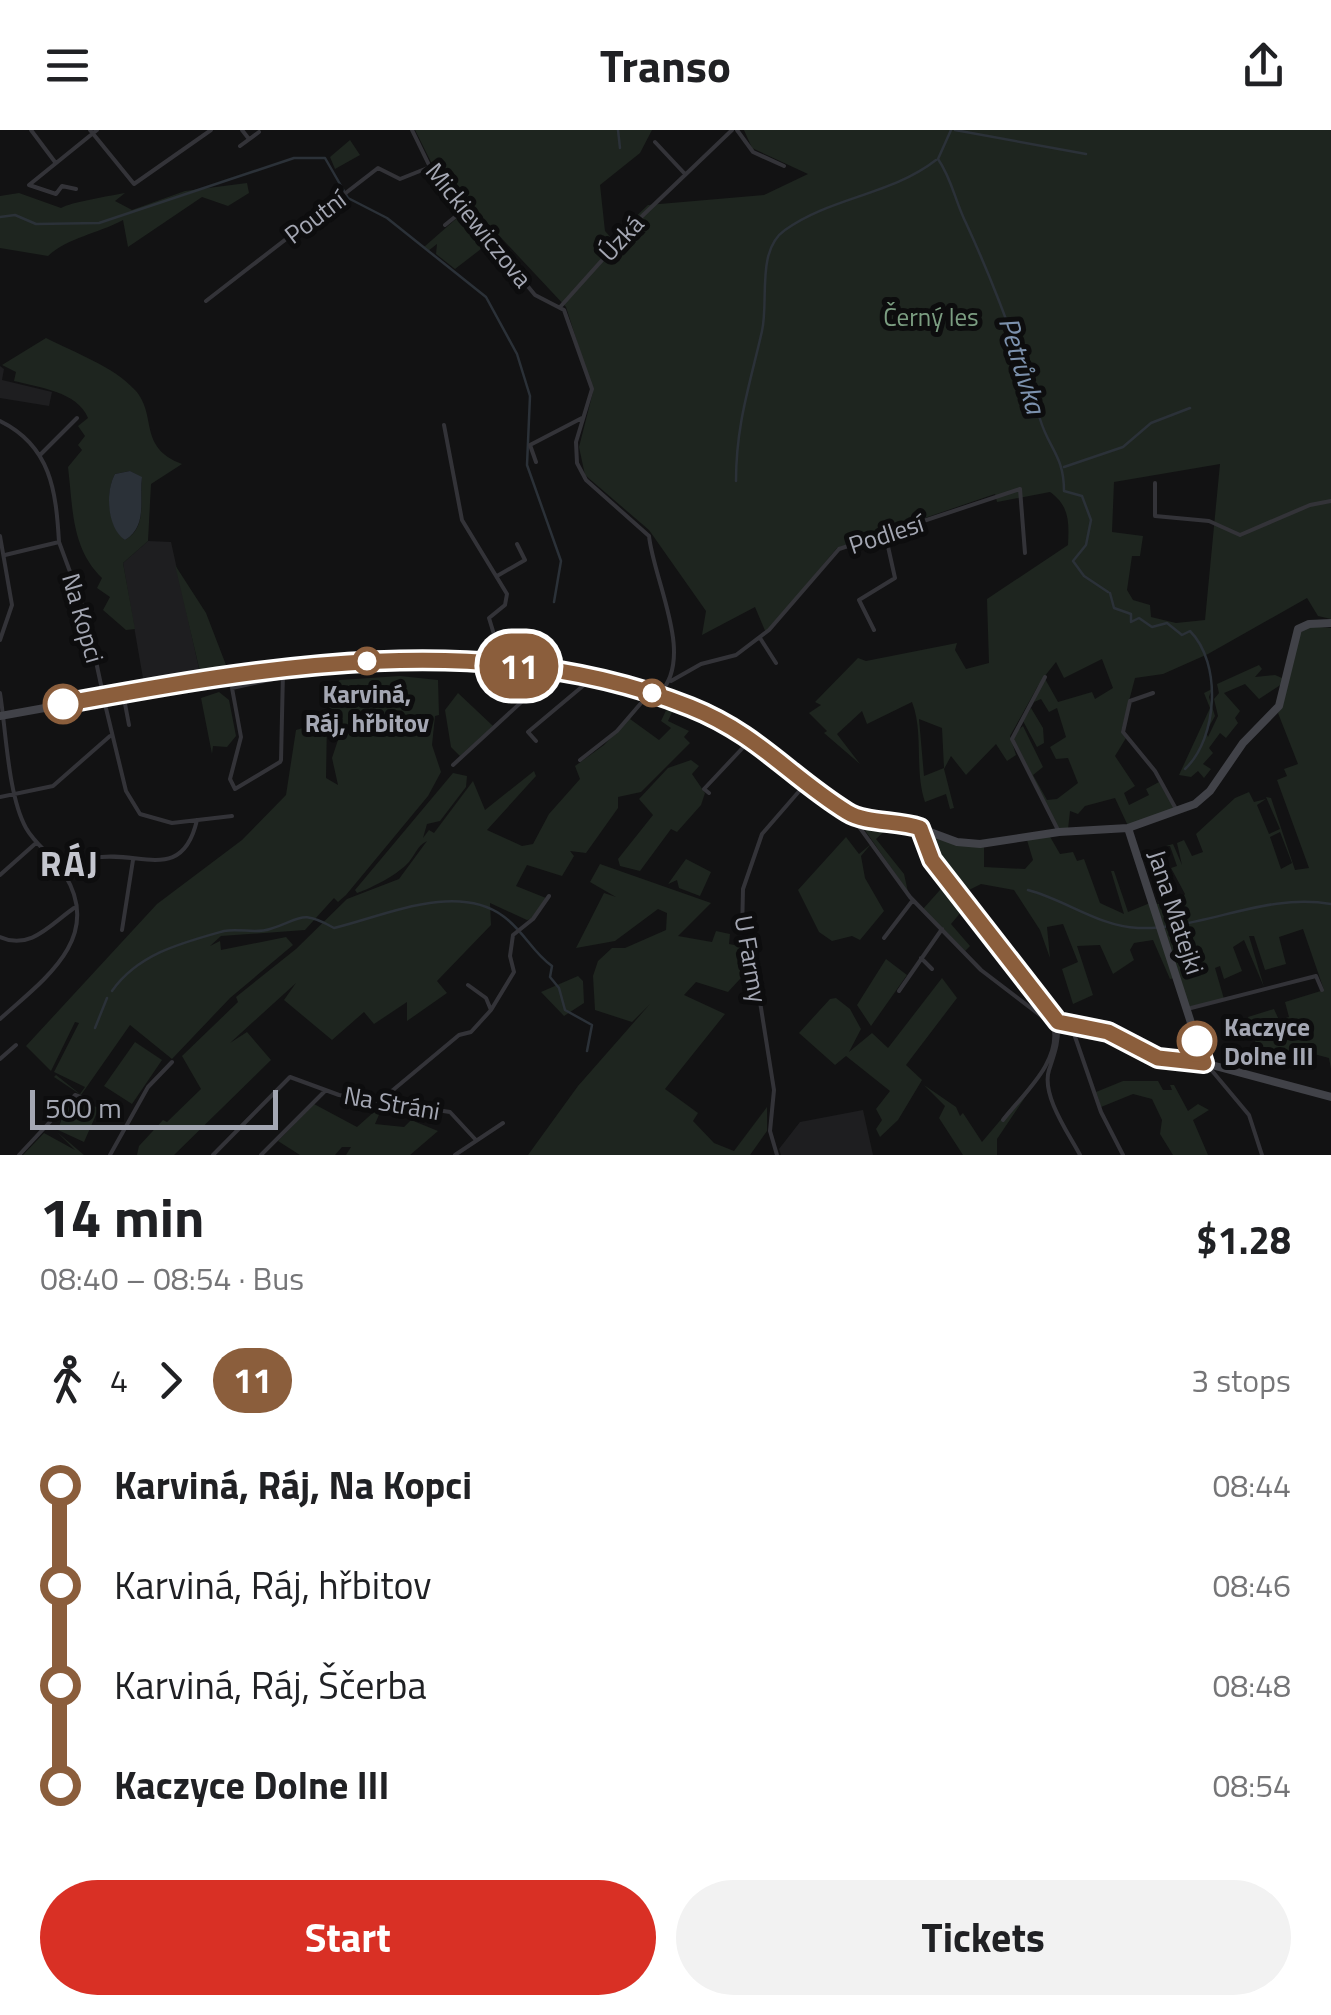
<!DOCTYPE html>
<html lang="en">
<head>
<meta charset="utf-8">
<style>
	:root { --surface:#fff; --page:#f2f2f2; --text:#202124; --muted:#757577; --accent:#d93025 }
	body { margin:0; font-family:"Titillium Web",sans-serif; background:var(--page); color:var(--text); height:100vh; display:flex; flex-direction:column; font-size:38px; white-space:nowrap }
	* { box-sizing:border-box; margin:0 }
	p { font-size:32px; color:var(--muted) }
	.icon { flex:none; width:55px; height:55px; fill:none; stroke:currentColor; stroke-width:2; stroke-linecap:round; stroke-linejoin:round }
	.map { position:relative; height:1025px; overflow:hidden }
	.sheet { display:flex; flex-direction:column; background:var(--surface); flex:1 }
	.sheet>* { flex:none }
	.badge { padding:0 20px; border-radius:32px; font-size:35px; line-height:65px }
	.scale { position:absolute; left:30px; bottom:25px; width:248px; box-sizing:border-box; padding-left:10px; border:5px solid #a4a7b3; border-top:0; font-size:28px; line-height:35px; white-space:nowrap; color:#a4a7b3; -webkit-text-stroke:8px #0d0d0e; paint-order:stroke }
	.map>.badge { position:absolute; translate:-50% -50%; box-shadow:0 0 0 5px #fff }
	.legs { display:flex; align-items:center; gap:15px; height:110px; padding:0 40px; font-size:32px }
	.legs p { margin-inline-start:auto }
	.headline { display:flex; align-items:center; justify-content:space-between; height:170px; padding:0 40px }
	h1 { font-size:55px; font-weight:700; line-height:75px }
	.action { display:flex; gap:20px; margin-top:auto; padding:20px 40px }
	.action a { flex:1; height:115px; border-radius:60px; background:var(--accent); color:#fff; font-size:40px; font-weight:700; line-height:115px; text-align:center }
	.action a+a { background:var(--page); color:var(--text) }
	ul { padding:0 40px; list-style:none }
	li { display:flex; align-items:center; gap:35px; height:100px; font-size:38px }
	li i { display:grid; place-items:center; width:15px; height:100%; margin:0 12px; background:currentColor }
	li i::after { content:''; width:25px; height:25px; margin:-12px; border:8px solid; border-radius:50%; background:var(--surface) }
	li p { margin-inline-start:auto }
	li:first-child i { background:linear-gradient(#0000 50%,currentColor 0) }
	li:last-child i { background:linear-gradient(currentColor 50%,#0000 0) }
	header { display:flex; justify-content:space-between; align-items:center; height:130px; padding:0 40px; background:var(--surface); font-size:45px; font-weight:700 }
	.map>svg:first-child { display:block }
</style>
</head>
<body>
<header><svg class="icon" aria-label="menu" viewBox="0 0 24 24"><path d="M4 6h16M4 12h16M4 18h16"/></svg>Transo<svg class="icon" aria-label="share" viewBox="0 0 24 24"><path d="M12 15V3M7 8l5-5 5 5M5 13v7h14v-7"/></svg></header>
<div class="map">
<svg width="1331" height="1025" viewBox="0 0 1331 1025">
	<rect width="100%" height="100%" fill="#121213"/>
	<path fill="#1e1e20" d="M0,236L4,239L2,250L52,262L49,276L0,268Z
		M148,411L171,412L200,543L144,554L123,433Z
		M863,980L873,1025H781L779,1019L800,992Z"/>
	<path fill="#1e251f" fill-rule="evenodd" d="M415,0H652L640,23L600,55L605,101L612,109L648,75L764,65L808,44L752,18L744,0H1331V489L1318,486L1307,468L1208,524L1163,544L1135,548L1121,602L1126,608L1115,626L1135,656L1124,663L1129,675L1149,665L1146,659L1159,652L1176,681L1128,696L1115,668L1085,676L1078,684L1070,681L1068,699L1059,700L1012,605L1023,596L1043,637L1033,645L1047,670L1057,669L1078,653L1068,628L1056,629L1050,617L1066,607L1057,578L1049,582L1041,569L1034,572L1039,554L1010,606L1016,625L1007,631L996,614L966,645L951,626L944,639L954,678L950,679L946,664L925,672C914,639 924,603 912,572L867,594L862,581L837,604L860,634L824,603L827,601L809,583L821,575L815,572L858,528L866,531L957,513L955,520L966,539L989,533L987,469L1068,415C1069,393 1070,376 1050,362L997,372L995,364L837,418L766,503L755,477L702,505L706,481L649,400L585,345L579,317L593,262L566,177L432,34ZM1220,334L1205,490L1176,493L1151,487L1150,475L1133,470L1127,460L1132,426H1140L1143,406L1112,402L1114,352ZM1102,529L1113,558L1095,569L1092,562L1058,572L1044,547L1056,532L1064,548ZM919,589L942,598L944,638L924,646Z
		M350,10L360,25L335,39L330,27Z
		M247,53L249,63L228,76L202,67L128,117L123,90C97,104 69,107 48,126L0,118V66L19,63L61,78C71,72 110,66 125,63L115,71L132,80L185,61Z
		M465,81L490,112L455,139L436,124L437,114L428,121L424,117Z
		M46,208C75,223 113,236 135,260C158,285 137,317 182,334L151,354L148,411L123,433L135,499L126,500L103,480L110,467L97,458L102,448C71,418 73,378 68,337L82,320L78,315L85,306L78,296L88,288C78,262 38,257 14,251L16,242L2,235ZM130,341L142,348C139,371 148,397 125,410C108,396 105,363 115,344Z
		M175,435L206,483L226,535L200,542Z
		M1309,496L1331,498V939L1329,928L1310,923L1286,939L1281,924L1261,931L1248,887L1274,879L1279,890L1289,887L1285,872L1324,860L1303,799L1279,807L1286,834L1265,840L1254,806H1249L1264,857L1244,810L1233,817L1242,841L1224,849L1220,836L1215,838L1224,869L1188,877L1145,745L1157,774L1179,773L1185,764L1171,738L1177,736L1170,716H1166L1173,714L1182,735L1177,713L1184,710L1192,726L1203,722L1196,704L1235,668L1249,662L1254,672L1266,669L1257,675L1269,704L1280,699L1266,667L1271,668L1295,740L1309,738L1277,650L1287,646L1284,639L1298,634L1278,583C1292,559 1283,510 1309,496ZM1280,702L1292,733L1281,739L1270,707Z
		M1259,535L1262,539L1255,547L1275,545L1282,548V554L1259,569L1245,554L1224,563L1240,581L1235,588L1238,593L1226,608L1220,603L1209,618L1213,623L1203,634L1211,639L1204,648L1198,641L1191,647L1179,645L1210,578L1204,563L1212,559L1209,567L1215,586L1206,602L1208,607L1218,586L1214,569L1219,563L1217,554Z
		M400,546L438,550L439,585L435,586L432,615L441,642L428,666L346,765L338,772L334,768L305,800L221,806L210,816L220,811L221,820L286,807L293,815L230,868L172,929L130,895L81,965L54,947L56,945L80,964L85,957L54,942L79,893L75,892L51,941L26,916L157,774L242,710L286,665L296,600L327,591L326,648L338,655L332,628L341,601L335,579L329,580L327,558L340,550Z
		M219,562L229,570L236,606L227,617L213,616L212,624L201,568Z
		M458,563L493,596L460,626L451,617L445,580Z
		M670,572L676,574L668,591L689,601L684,607L690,613L641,662L618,667V678L586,723L570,721L574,726L562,746L527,735L516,756L546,768L532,789L527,790L490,773L491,795L437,851L447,863L407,891V872L374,894L364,882L332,910L284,870L296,853L230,913L247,902L271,930L174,1025H137L139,1016L163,990L167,992L201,959L182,926L238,872L236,867L296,819L347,769L399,749L427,711C416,716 415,727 406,735C396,745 372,758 357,763L355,760L453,643L467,646L466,657L440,691L427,694L423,708L429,700L434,703L473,651L485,680L534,641L536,646L487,700L522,716L533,714L549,684L580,649L575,636L604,615L643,573L630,589L659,610L671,598L661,591Z
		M1031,578L1043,598L1044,613L1037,617L1023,591Z
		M691,630L699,636L692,644L705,663L701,675L677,702L671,699L640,741L620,736L618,729L653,685L639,669L668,638Z
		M855,686L919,701L891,695L876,709L904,744L908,762Z
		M923,702L984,716V737L1025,739L1033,730L1027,710L1049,705L1060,724L1073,722L1077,731L1084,729L1100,773L1124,784L1111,741H1114L1128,782L1150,773L1175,848L1170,849L1153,810L1134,813L1130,820L1134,830L1113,844L1100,815L1077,816L1093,865L1073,874L1062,839L1078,832L1063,794L1047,797L1050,828L1040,800L1014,760L981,754L963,763L933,729Z
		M846,707L859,724L871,714L861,726L865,748L884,781L860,810L852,806L832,811L819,802L798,760Z
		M686,729L711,742L700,766L679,758L677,750L668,754Z
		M600,734L711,773L678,806L712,812L716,801L730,804L729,814L744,817L751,837L728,862L696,852L684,865L725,884L665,959L698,983L693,991L714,1013L734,1021L767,977V1001L750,1025H528L578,956L650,874L632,892L595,880L593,846L598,831L612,818H625L666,800L667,783L658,779L615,811L576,818L604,763L616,767L590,752Z
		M948,751L967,775L951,794L970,816L965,821L923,779Z
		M886,829L907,845L871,896L857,875Z
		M578,846L583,851L584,873L564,886L541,862Z
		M942,848L957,868L906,935L922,950L898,990L880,1007L876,999L882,990L876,979L890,961L846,926L835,935L799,903L830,869L836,868L850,879L861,899L849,922L872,903L888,918Z
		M135,912L162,930L132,974L104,956Z
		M1046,936L997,1009V1025H963L939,988L945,976L924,955L956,977L960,986L963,983L982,1012Z
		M1123,951H1158L1163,960H1172L1170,955H1174L1188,981L1198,974L1209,980L1193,990L1208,1025H1173L1160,1004L1162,990L1152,969L1133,964L1101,977L1096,962Z
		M76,969L99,978L84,1012L58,1000L64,982Z
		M384,973L375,994L404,997L411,990L438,1001L410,1025H346L351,1017H342L335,1025H300L278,1011L314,974L357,997Z
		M57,1002L84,1025H23L44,1003L75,1020Z"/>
	<path fill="#2b3138" d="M130,341L142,347C139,370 148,396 125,410C107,398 105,362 115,344Z"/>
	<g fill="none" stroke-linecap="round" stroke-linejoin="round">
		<path stroke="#2b3138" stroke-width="2.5" d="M618,0L620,18
			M951,0L938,29C952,49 955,71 966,93C996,158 1019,221 1040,289C1049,319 1064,326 1064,361L1082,366L1091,390L1086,415L1073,431L1084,446L1108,462
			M955,0L1086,24
			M0,87L15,85L36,94L99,93L294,28H325L348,68L387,88L486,167L517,224L530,266L527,335L561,431L554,472
			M1064,337L1123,317L1151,293L1190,278
			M736,351C736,294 750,254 762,201C769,171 756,120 785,100C831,67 891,65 936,30
			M1110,463L1114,478L1131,484V492L1139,488L1152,497L1167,493L1182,505L1190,501C1222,533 1218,608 1185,639
			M1028,760C1066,770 1098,796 1138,798C1203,800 1265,762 1331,774
			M112,861C138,824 181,813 224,801C239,798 256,804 270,799C302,789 300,779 334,798C384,786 456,752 503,786C524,801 532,822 552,836L550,847L559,858L565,880L592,895L587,921
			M95,898L107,868"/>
		<path stroke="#333338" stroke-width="4" d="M31,0L55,32
			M90,0L134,54L211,0
			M242,0L249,9
			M412,0L430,37L535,165L564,180L592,259L576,312L577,333L586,350L649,406C654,452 695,526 660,563
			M737,0L753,22L784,36
			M655,12L685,44
			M240,16L259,2
			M76,59L62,56L56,64L29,55L97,0
			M445,95L466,78
			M206,171L378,38L400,49L430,37
			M561,176L639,89L732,0
			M0,291C51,316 56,361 59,412L5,425
			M444,295L462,390L507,464L505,475L489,488L503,534
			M40,325L77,288
			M536,332L530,315L582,288
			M1155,353V386L1209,391L1240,405L1310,375L1331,371
			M0,406L12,475L0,510
			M59,412L86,485L103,564
			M497,446L525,430L517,414
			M874,500L859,470L895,448L885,403
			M760,508L776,533
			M283,547L232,558L241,607L230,649L235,659L280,632L281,630L283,542V537
			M1045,547L1012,609L1059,702
			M671,551L701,534L736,525L769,500L839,419L1020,359L1025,423
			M0,563C6,600 8,666 26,698C36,716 55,727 65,745C104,809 42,851 0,889
			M123,563L129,595
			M1153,563L1130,571L1123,602L1155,641L1176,679
			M104,570L126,661L140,684L172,693L232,686
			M536,611L528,602L590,550
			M580,630L617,601L648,565
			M453,635L553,543
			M709,663L704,659L752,608
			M0,667L53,656L110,606
			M852,687L910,767L981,840L1053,895C1062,931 1024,963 1003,990
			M920,698L932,731L1058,892
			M0,745L36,713
			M68,748L94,728C138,719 182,755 197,690
			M122,800L133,730
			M0,807C30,821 51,794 74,778
			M884,808L913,770
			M921,828L932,839
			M899,861L942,799
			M1187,879L1316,846L1322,860
			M491,880L514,842L510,826L513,805L533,789L549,766
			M1058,892L1107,902L1175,932L1204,933
			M1058,892C1059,912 1055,922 1049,940C1041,965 1069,1004 1080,1025
			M1071,895L1101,982L1123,1025
			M0,929L16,915
			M1208,936L1249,985L1262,1025
			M381,970L459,905L471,902L491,880L486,868L468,855
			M19,1025L75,965L86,969
			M110,1025L148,957L172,932
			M213,1025L290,947L339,965L450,982L475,1009
			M261,1025L326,960
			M455,1025L503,993
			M777,1025L770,1001L774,960L758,859L742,803L743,759L762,704L808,651"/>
		<path stroke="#414248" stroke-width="8" d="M106,566L228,544L337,532L437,530L523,536L651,562L686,575L731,594L849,683L903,692L957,712L980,714L1059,702L1128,698L1195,674L1210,661L1243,613L1279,576L1298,499L1309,494L1331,493
			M0,586L100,568
			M1128,698L1204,933L1331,967"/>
	</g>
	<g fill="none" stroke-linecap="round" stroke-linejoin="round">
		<defs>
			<path id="line-1" d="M63,574C264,537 489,496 690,577C758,604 789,646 847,682C866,694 898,690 920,698L932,730L1058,892L1108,902L1158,928L1204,933L1197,911"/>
		</defs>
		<use href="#line-1" stroke="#fff" stroke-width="22"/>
		<use href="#line-1" stroke="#8b5e3c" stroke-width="15"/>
	</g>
	<g fill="#fff" stroke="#8b5e3c" stroke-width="5">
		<circle cx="367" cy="531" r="12"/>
		<circle cx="652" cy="563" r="12"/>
		<circle cx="63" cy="574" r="18"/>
		<circle cx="1197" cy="911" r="18"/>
	</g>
	<g text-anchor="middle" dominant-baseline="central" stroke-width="10" stroke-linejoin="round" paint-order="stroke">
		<g font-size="25" fill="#a4a7b3" stroke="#0d0d0e">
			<text transform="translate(315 87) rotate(-37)">Poutní</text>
			<text transform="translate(479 95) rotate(51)">Mickiewiczova</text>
			<text transform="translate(621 108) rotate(-47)">Úzká</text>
			<text transform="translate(886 404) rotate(-18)">Podlesí</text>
			<text transform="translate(83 488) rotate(74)">Na Kopci</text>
			<text transform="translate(1176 782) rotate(72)">Jana Matejki</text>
			<text transform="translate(751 829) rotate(80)">U Farmy</text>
			<text transform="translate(392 973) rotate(10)">Na Stráni</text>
		</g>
		<g font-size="25" fill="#7b9d81" stroke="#0d0d0e">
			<text x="931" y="187">Černý les</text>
		</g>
		<g font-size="25" font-weight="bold" fill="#a4a7b3" stroke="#0d0d0e">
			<text x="367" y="564">Karviná,<tspan x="367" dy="29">Ráj, hřbitov</tspan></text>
			<text x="1224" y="897" text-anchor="start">Kaczyce<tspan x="1224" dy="29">Dolne III</tspan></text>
		</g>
		<g font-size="28" font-style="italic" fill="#7c91ad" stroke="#0d0d0e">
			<text transform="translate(1023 235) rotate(73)">Petrůvka</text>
		</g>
		<g font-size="35" font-weight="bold" letter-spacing="2.5" fill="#c4c6cf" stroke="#0d0d0e">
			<text x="70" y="733">RÁJ</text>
		</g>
	</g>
</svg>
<div class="scale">500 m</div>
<b class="badge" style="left:519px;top:536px;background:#8b5e3c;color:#fff">11</b>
</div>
<section class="sheet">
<div class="headline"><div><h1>14 min</h1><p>08:40 – 08:54 · Bus</p></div><b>$1.28</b></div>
<div class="legs"><svg class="icon" aria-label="walk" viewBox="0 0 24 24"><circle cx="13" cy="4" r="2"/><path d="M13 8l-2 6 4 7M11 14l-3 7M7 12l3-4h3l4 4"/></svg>4<svg class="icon" aria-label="forward" viewBox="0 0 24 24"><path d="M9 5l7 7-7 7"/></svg><b class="badge" style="background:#8b5e3c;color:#fff">11</b><p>3 stops</p></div>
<ul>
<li><i style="color:#8b5e3c"></i><b>Karviná, Ráj, Na Kopci</b><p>08:44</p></li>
<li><i style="color:#8b5e3c"></i><span>Karviná, Ráj, hřbitov</span><p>08:46</p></li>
<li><i style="color:#8b5e3c"></i><span>Karviná, Ráj, Ščerba</span><p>08:48</p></li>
<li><i style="color:#8b5e3c"></i><b>Kaczyce Dolne III</b><p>08:54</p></li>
</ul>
<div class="action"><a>Start</a><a>Tickets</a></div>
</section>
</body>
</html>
